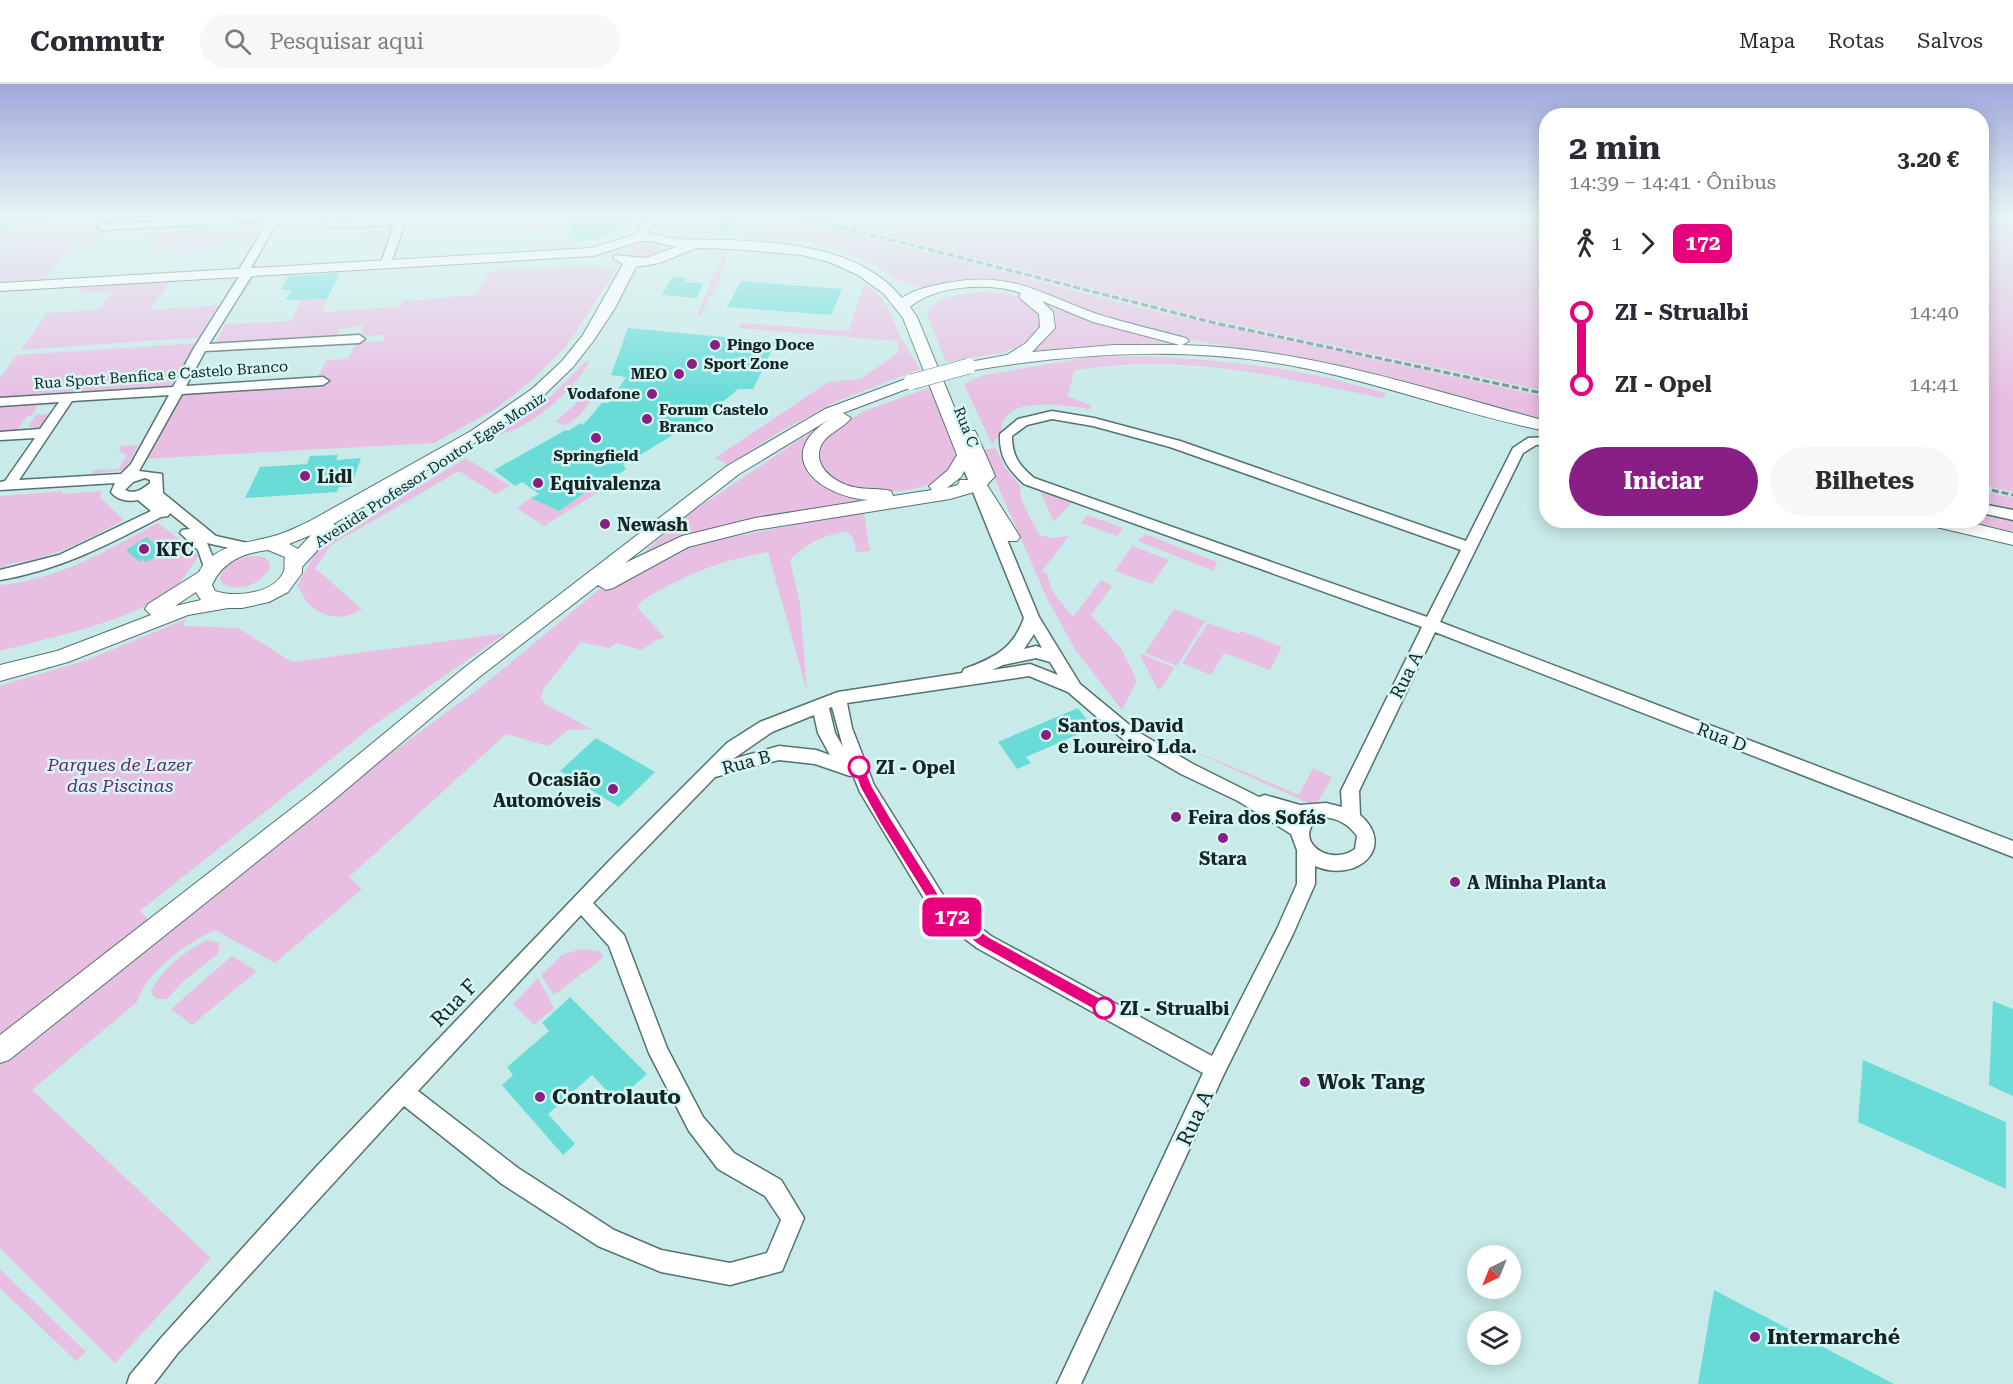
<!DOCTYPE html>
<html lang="pt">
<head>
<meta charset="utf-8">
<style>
	:root { --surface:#fff; --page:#f7f7f7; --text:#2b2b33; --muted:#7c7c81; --line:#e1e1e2; --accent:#891e84 }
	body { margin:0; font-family:"Roboto Serif",serif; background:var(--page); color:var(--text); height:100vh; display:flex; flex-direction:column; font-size:22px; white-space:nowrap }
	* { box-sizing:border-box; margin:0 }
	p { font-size:20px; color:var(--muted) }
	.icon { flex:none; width:33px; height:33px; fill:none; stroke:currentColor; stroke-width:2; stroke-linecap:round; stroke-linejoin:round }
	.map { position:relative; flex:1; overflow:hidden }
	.sheet { position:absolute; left:1539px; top:24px; width:450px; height:420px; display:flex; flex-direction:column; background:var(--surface); border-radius:24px; box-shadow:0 3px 15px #0003 }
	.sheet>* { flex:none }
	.badge { padding:0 12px; border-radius:9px; font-size:21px; line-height:39px }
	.needle { width:39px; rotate:223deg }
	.controls { position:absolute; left:1467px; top:1161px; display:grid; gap:12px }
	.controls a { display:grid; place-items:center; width:54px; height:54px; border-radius:50%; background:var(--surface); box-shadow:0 3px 15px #0003; font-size:30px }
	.map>.badge { position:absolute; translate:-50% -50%; box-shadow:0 0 0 3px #fff }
	.legs { display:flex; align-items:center; gap:9px; height:66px; padding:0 30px; font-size:20px }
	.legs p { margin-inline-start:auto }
	.overview { display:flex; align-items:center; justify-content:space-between; height:102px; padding:0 30px }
	h1 { font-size:33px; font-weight:700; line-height:45px }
	.button { display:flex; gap:12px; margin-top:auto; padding:12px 30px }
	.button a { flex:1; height:69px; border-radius:36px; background:var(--accent); color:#fff; font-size:24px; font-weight:700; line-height:69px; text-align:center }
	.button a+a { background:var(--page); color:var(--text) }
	ul { padding:0 30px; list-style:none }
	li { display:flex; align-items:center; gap:21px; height:72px; font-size:22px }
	li i { display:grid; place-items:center; width:9px; height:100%; margin:0 8px; background:currentColor }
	li i::after { content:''; width:15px; height:15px; margin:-8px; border:4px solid; border-radius:50%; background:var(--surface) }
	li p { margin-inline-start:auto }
	li:first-child i { background:linear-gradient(#0000 50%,currentColor 0) }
	li:last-child i { background:linear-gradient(currentColor 50%,#0000 0) }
	header { display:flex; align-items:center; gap:36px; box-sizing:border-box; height:84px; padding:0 30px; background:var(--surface); border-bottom:2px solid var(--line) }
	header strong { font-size:28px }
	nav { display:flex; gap:33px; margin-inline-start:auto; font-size:21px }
	.search { width:420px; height:54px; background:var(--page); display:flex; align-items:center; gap:15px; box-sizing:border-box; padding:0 21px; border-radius:33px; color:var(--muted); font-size:22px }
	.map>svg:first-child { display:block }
</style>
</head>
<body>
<header>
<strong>Commutr</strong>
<div class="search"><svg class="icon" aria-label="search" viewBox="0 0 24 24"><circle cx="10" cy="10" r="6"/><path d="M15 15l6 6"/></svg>Pesquisar aqui</div>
<nav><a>Mapa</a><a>Rotas</a><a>Salvos</a></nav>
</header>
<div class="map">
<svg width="2013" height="1300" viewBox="0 0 2013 1300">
	<rect width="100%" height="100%" fill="#c8eae8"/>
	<path fill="#e8bfe3" d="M57,133H115L109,139L98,141L96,145H104L99,152H107L101,158L77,160L45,195L0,198V176L6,170L0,169V143Z
		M517,133H571L568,143L514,146Z
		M754,133H792L1146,225L1546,313V337L1332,280L1187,255L1109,236L1010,199L923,204L895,195L876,182L838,165L814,159L775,155H741L745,150L757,145L758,136Z
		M815,133H1546V307L1205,234Z
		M1982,133H2013V408L1982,401Z
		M265,135L251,158L233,156L230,159L212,161L206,167L175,169L177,165L150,166L157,156H144L154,142L211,138L207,147L233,146L242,136Z
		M378,143L375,150H390V155L377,156L374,163L358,158L364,144Z
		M644,156L659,158L662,166C653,175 638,177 627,170L630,162Z
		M726,168C727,190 710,212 701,231H697L721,174L726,171L703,169Z
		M595,182L615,187L566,263L532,296L497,324L434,359L141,375L180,310L312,303L327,276L348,275L356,259L383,257L386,251L361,252L364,242L339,245L335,254L214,261L225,240L291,237L301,216L327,215L322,228L400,223L403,217L476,211L490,187Z
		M162,197L169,199L150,226L221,221L202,253L21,266L47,229L98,226L113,208H80L82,203Z
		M867,202C891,218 890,233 902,256C908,266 915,275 920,285L837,317L774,351L728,381L715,374L828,298L861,295L899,268L897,257L738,244L741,239L849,247L863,203Z
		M992,208C1015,210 1037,214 1043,241L1030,259L1000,269L946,278L927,229C939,209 971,209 992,208Z
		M1043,216L1118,244L1186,262L1097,261L1025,268L1043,257L1054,245V233Z
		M199,259L171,303L0,315V294L17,271Z
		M1095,272C1194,272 1293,280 1387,310L1382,314C1278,292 1183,269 1075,286L1067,312L1092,322L1088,325C1064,321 999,310 1001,350L992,360L964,300L984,291Z
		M586,277L589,278C578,302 525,350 498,350L550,313Z
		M596,302H598C593,316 579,336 565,341L555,338Z
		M931,303L957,371C949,406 893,411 864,406C848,403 834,398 819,392L811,362L862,328Z
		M57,318L58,320L40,347H31L34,343H28L36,331L50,330L56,321L37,322L31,332H27L16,348L0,349V321Z
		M814,346C776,398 844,412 882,415L734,438L682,453L638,474L681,435Z
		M138,361L125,386L91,390L94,386L119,385L127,371L119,368L121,362Z
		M996,364L1004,382L1020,402L1021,416L1039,451L1052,454L1069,452L1042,487L1047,490L1052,507L1073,533L1101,496L1112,502L1091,531L1121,564L1137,597L1122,626L1076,567L1046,512L982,366Z
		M466,374L510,402L495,410L459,387L331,461L315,484L362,525C344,537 323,535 307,518C303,513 301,507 297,502L318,464Z
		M598,400L605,404L544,442L517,424L531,414L559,427Z
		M63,407L62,410L101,407V414L124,436C86,456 51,476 7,480L5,484H0V412Z
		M1040,407L1071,419L1054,438Z
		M1982,407L2013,414V447L1959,437L1982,436Z
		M864,428L870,467L856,468L854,455L846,447C823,452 806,459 790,476L800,520L807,607L768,468C728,475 703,484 667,502C656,508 645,513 637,523L665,554L658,555L641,566L616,559L609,564L581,558L544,604L541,613L545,620L591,645L568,646L548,662L506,650L349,793L362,805L275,879L215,846C186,859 147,887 137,918L32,1006L211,1174L115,1279L0,1164V976L371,684L481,603L612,495L666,471L705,458Z
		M1087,431L1123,444L1117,452L1081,439Z
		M158,439L199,471C190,484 183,497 170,507C132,537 48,554 0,567V501C58,496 107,466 158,439Z
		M1145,450L1217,478L1214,487L1138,457Z
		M1132,462L1169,476L1152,500L1115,487Z
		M251,472C261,472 269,472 270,483C262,500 238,510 222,499L220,494C224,480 238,474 251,472Z
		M1174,525L1205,537L1177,582L1145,569Z
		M186,535L183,542L238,544L292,578L506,549L374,641L140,827L150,837L0,955V602L87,576Z
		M1208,539L1239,550L1241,547L1282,563L1270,586L1224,569L1211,591L1182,579Z
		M1139,569L1174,584L1160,606L1157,604Z
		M1171,657L1299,711L1313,684L1332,693L1318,718L1310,720Z
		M207,856L220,859L218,870L185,896L167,915H157L151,909C159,886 186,867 207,856Z
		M581,865L599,867L604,873L554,911L541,891L562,871Z
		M232,872L257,887L192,941L171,925Z
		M538,894L554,924L534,941L513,920Z
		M0,1185L86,1268L76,1277L0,1204Z"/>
	<path fill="#69dcd8" d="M573,133H625L635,137L598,156L568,157Z
		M723,133H735L730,147H718Z
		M340,189L327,215L285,216L292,206H281L288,192Z
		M672,193L686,194L684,198L704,199L696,214L662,211Z
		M741,197L842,205L831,231L727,223Z
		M628,244L776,258L753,305H738L687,348H678L623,381L626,385L602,402L598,400L559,427L531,414L539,410L522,398L515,402L494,386L566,346L568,347L581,339L583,341L602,319H608L614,312L626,293L611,291Z
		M338,371L336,376L361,374L351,402L339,403L337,408L245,414L260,383L307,380L310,372Z
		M147,453L164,469L146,478L143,475L139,478L126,466Z
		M1078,624L1093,644L1026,673L1031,679L1017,685L998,658Z
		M596,654L655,688L619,723L560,687Z
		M570,913L647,990L617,1017L592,991L548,1030L575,1060L563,1071L502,1001L513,991L507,983L549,947L542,939Z
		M1993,917L2013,925V1012L1989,1001Z
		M1863,976L2006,1038V1105L1858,1038Z
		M1714,1206L1894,1300H1698Z"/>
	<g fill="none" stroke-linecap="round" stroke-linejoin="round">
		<defs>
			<path id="minor" d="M228,133H280L251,184L254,188L209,260L359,251L365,255L359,259L205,267L186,302L323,293L329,297L323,301L182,310L139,387L162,390L163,409L216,452L252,460L254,463L252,466L247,468L207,459L218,485L216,489H206L198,466L180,449L182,446L190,445L170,429L168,432L161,433C108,461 59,486 0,496V486L59,471L151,427L138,416C128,418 117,416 111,408L115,399L0,406V398L5,397L35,354L0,356V348L40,345L59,318L0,322V314L173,303L194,264L242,188L240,184L268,137L102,146L97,143L102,140ZM169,311L131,380L121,390L19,396L72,317ZM145,394L150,396V399C143,405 135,411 125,406L133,398Z
				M330,133H340L338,138L407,133L391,179L386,182L381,179L394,141L331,144L326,141Z
				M646,133H656L643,156H635L634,154Z
				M1052,327L1094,334L1180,357L1466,457L1513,364L1528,354L1546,353V361H1536L1523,369L1440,538L2013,757V773L1435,548L1359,707L1360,731C1397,763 1357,800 1315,782V800L1293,850L1223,992L1081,1300H1057L1203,989L977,864L934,831L860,708L853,691L850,692L815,680L779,676L715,693L593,819L624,851L667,964L703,1033L734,1069L781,1096L804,1134L782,1187L730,1201L661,1188L598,1162L502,1100L404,1022L177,1270L154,1300H127L130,1291L161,1254L316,1083L610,776L727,659L760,638L838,608L962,589L964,585C994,574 1013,565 1024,534L958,371L960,368L965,367L972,371L1039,533L1080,600L1138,648L1193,680L1259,713L1265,711L1300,721L1326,719L1342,723L1341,707L1422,543L1024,400C1008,385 999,373 1000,350L1018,335ZM1052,335L1093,342L1170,363L1461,466L1427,533L1034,394C1019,381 1012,372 1012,352L1027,341ZM1034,550L1042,564L1036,562L1024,565ZM1036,574L1050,578L1058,591L1030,580L992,586L1003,581ZM1029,592L1068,608L1126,658L1181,690L1238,717L1291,750L1297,766V800L1277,845L1212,972L991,852L948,819L874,701L852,644L847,619ZM832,623L843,663L835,649L829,624ZM814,631L818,649L830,671L816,666L779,662L733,675L772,648ZM1320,733C1335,733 1348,739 1357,752L1355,765C1329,784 1290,755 1320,733ZM581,831L609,862L649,969L689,1047L718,1085L765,1112L781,1136L767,1169L730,1179L661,1166L614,1146L518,1084L418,1007Z
				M1982,420L2013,426V436L1982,429Z"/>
			<path id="major" d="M641,149L660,151L671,155C744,157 851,151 902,214C915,205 931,202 946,199C1013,187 1038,209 1097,230C1126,239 1156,246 1186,254L1189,257L1182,261C1306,264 1427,305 1546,337V347C1466,331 1389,302 1309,285C1197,261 1081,268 969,287L961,282L964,279L1007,271L1026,259L1040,243L1039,230L1021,215L1019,212L1021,209C989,198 936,201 910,223L917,233L964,347H975L977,351L995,392L987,401L1020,453L1017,457H1005C993,443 985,418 974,408L950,415L755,446L688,463L613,504L606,506L598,501L478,594L329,720L9,976L0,979V951L313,708L464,584L727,382L825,325L911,293L919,298L917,301L843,329L851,334C844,344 830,348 823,358C809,380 834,399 854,403C866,406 879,404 891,407L893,412L932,406L929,402L948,386L957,371L903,234L884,210L858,191L829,178L802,171L734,165L696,164L660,179L636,183L615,224L594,256L573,283L543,312L483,354L333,440L339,442L342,446L339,450L325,458L302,483V489L288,508L269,518L242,524H228L188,531L68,578L0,597V581L57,567L151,531L145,525L148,520L199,488C213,461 244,460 270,453C284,450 297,443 310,437L471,347L532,305L562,277L583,251L623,180L613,174L615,171L646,174L676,163L651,157H641L593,172L0,207V199L591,164ZM1042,217L1093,238L1180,261H1114L1032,268L1055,244L1053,228ZM830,335C771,372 819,412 868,416L755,434L682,452L625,479L739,390ZM971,376L977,391L973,396H960L958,401L947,404L961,393ZM311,451L298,465L289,460ZM268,466L285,473C284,477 285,484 284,487C275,510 234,514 215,507L212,501C223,477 243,469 268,466ZM196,508L201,516L175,522Z
				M1923,436H1960L2013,449V461L1932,442L1926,440Z"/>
		</defs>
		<use href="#minor" stroke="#537270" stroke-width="3"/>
		<use href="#major" stroke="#537270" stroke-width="2"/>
		<use href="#minor" fill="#fff" fill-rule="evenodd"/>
		<use href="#major" fill="#fff" fill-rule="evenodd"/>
		<path stroke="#768e8c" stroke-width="3" stroke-dasharray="7 3" stroke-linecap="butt" d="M802,133L1215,239L1546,310
			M0,141L46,133
			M1982,404L2013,411"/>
		<defs>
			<path id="major-bridge" d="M911,298L969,282"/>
		</defs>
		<use href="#major-bridge" stroke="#537270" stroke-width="16" stroke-linecap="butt"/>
		<use href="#major-bridge" stroke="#fff" stroke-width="15"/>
	</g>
	<linearGradient id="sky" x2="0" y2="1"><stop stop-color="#9fa7dc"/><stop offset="0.42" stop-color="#e6f6f5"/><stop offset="1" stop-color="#e6f6f5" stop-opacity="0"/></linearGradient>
	<rect width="2013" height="315" fill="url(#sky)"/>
	<path fill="#e6007e" stroke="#fff" stroke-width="1.5" d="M859,679L863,680L872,702L890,733L945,821L989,853L1109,919L1111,924L1109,929L1104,930L1100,929L980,862L936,829L881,741L860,703L853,683Z"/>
	<g fill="#891e84" stroke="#d5f7f5" stroke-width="2">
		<circle cx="715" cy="261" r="6"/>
		<circle cx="692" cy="280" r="6"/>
		<circle cx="679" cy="290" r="6"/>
		<circle cx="652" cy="310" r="6"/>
		<circle cx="647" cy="335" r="6"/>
		<circle cx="596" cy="354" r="6"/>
		<circle cx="305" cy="392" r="6"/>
		<circle cx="538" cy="399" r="6"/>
		<circle cx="605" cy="440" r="6"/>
		<circle cx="144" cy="465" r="6"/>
		<circle cx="1046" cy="651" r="6"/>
		<circle cx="613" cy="705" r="6"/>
		<circle cx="1176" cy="733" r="6"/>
		<circle cx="1223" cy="754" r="6"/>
		<circle cx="1455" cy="798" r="6"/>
		<circle cx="1305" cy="998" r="6"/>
		<circle cx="540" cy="1013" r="6"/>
		<circle cx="1755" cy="1253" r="6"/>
	</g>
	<g fill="#fff" stroke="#e6007e" stroke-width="3">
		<circle cx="859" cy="683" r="10"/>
		<circle cx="1104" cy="924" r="10"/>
	</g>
	<g text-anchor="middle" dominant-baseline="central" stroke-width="5" stroke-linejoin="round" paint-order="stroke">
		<g font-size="15" font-weight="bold" fill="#172423" stroke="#d5f7f5" text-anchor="start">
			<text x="727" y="261">Pingo Doce</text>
			<text x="704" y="280">Sport Zone</text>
			<text x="667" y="290" text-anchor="end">MEO</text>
			<text x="640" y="310" text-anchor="end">Vodafone</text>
			<text x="659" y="326">Forum Castelo<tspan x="659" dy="17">Branco</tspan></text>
			<text x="596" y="372" text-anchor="middle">Springfield</text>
		</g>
		<g font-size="15" fill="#172423" stroke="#d5f7f5">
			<text transform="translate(161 291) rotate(-4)">Rua Sport Benfica e Castelo Branco</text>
			<text transform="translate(966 343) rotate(68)">Rua C</text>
			<text transform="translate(430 386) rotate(-33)">Avenida Professor Doutor Egas Moniz</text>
		</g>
		<g font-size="18" font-weight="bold" fill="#172423" stroke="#d5f7f5" text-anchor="start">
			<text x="317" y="392">Lidl</text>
			<text x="550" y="399">Equivalenza</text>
			<text x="617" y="440">Newash</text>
			<text x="156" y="465">KFC</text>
			<text x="1058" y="641">Santos, David<tspan x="1058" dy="21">e Loureiro Lda.</tspan></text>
			<text x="601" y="695" text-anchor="end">Ocasião<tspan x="601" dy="21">Automóveis</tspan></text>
			<text x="1188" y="733">Feira dos Sofás</text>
			<text x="1223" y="774" text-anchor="middle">Stara</text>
			<text x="1467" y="798">A Minha Planta</text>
		</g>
		<g font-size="18" fill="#172423" stroke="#d5f7f5">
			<text transform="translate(1406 591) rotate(-63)">Rua A</text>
			<text transform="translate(1722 653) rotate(21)">Rua D</text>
			<text transform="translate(746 678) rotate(-15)">Rua B</text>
		</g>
		<g font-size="18" font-style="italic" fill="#6f266a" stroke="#d5f7f5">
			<text x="120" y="680">Parques de Lazer<tspan x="120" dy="21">das Piscinas</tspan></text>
		</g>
		<g font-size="18" font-weight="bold" fill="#172423" stroke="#d5f7f5" text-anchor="start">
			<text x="876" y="683">ZI - Opel</text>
			<text x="1120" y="924">ZI - Strualbi</text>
		</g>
		<g font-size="21" fill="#172423" stroke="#d5f7f5">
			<text transform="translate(454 919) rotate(-46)">Rua F</text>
			<text transform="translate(1195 1034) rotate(-65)">Rua A</text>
		</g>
		<g font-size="21" font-weight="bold" fill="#172423" stroke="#d5f7f5" text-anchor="start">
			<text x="1317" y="998">Wok Tang</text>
			<text x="552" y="1013">Controlauto</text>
			<text x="1767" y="1253">Intermarché</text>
		</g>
	</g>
</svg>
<div class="controls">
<a><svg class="needle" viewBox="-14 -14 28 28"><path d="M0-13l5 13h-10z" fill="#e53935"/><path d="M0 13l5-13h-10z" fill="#7c7c81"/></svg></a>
<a><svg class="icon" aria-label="layers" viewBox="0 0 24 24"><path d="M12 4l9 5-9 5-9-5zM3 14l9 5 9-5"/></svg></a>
</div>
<b class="badge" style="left:952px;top:833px;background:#e6007e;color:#fff">172</b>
<section class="sheet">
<div class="overview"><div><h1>2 min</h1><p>14:39 – 14:41 · Ônibus</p></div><b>3.20 €</b></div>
<div class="legs"><svg class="icon" aria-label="walk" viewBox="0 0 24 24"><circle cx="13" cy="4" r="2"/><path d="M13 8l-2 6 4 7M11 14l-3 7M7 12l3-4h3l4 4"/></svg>1<svg class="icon" aria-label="forward" viewBox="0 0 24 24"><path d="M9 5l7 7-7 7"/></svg><b class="badge" style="background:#e6007e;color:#fff">172</b></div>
<ul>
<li><i style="color:#e6007e"></i><b>ZI - Strualbi</b><p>14:40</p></li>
<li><i style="color:#e6007e"></i><b>ZI - Opel</b><p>14:41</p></li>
</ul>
<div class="button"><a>Iniciar</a><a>Bilhetes</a></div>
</section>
</div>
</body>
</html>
